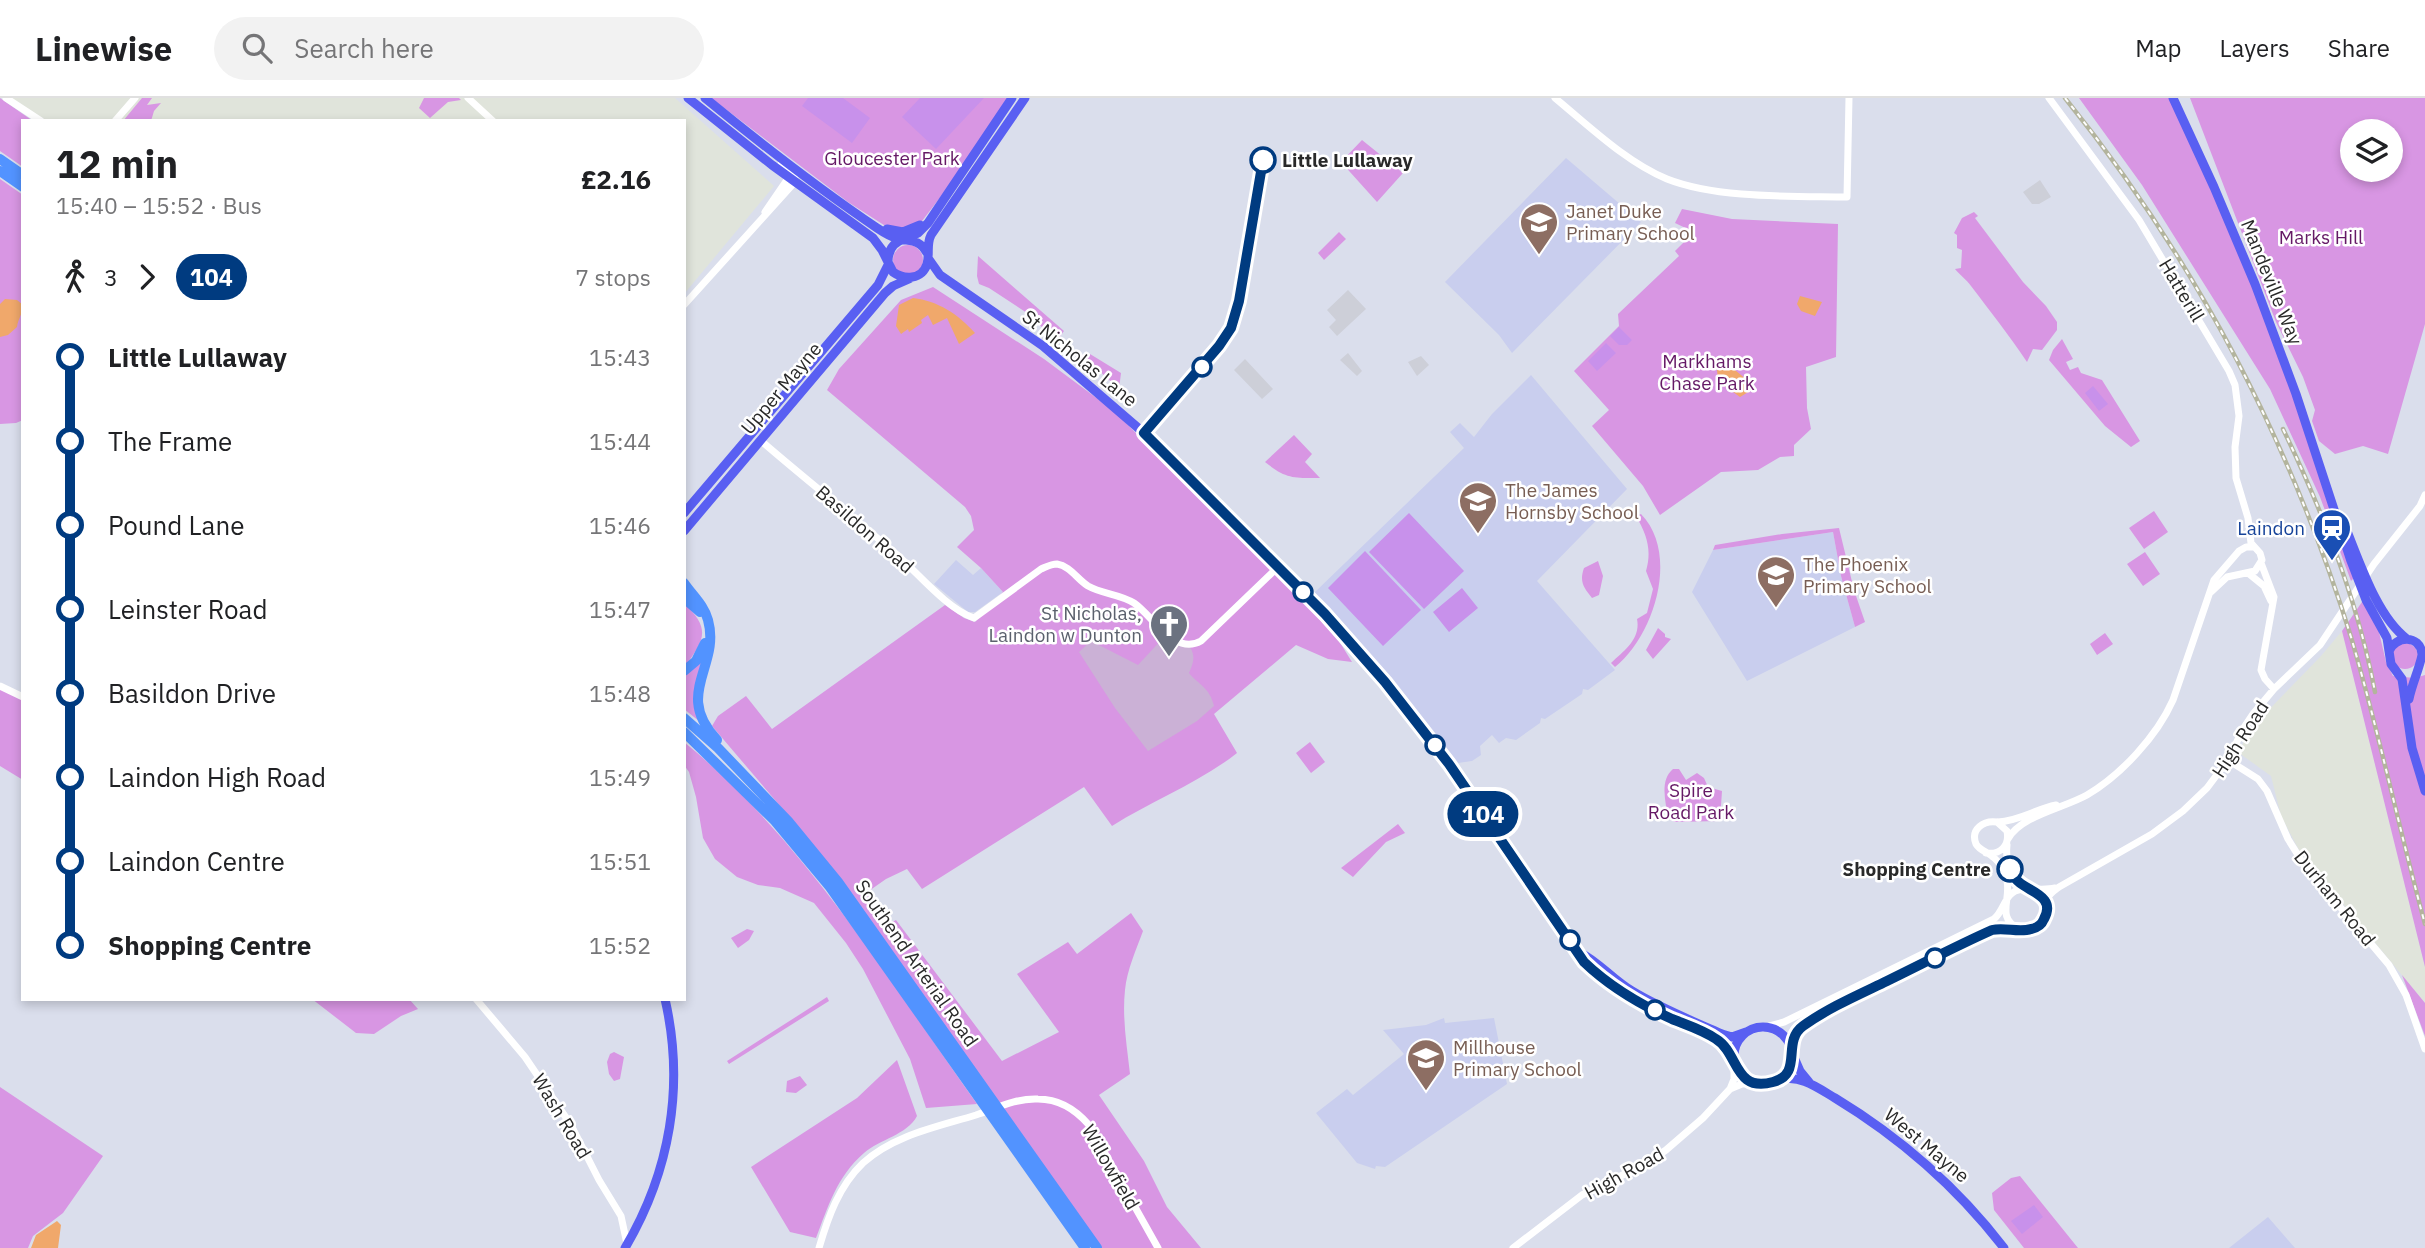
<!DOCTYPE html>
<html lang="en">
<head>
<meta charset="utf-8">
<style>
	:root { --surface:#fff; --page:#f2f2f2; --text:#202124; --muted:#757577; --line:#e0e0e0 }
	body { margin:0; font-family:"IBM Plex Sans",sans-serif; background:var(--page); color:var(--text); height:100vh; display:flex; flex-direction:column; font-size:26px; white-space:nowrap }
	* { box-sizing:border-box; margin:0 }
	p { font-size:23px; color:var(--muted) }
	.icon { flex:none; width:38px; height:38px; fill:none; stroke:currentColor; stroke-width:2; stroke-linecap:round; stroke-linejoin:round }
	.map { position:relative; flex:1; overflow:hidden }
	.sheet { position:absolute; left:21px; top:21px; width:665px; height:882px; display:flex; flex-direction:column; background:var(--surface); border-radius:0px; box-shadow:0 4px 10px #0003 }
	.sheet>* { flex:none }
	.badge { padding:0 14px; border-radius:23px; font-size:24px; line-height:46px }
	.fabs { position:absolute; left:2340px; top:21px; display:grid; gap:14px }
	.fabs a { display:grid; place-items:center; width:63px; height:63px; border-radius:50%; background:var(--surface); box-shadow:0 4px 10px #0003; font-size:35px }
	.map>.badge { position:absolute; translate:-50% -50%; box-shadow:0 0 0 4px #fff }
	.legs { display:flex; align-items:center; gap:10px; height:77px; padding:0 35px; font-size:23px }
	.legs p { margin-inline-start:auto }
	.headline { display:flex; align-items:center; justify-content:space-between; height:119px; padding:0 35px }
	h1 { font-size:38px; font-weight:800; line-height:52px }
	ul { padding:0 35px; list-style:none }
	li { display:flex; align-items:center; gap:24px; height:84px; font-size:26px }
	li i { display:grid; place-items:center; width:10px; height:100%; margin:0 9px; background:currentColor }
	li i::after { content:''; width:18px; height:18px; margin:-9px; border:5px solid; border-radius:50%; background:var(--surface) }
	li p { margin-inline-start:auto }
	li:first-child i { background:linear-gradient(#0000 50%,currentColor 0) }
	li:last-child i { background:linear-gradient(currentColor 50%,#0000 0) }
	header { display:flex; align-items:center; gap:42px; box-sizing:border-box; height:98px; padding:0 35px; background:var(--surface); border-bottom:2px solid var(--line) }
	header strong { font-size:33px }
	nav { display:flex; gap:38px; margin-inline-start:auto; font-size:24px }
	.search { width:490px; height:63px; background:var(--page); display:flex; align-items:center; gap:18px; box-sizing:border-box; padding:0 24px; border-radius:38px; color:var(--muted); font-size:26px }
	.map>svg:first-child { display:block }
</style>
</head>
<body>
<header>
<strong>Linewise</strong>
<div class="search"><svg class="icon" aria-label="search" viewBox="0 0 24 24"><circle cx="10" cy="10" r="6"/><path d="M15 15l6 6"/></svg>Search here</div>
<nav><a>Map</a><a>Layers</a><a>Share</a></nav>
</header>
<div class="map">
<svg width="2425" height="1150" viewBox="0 0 2425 1150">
	<rect width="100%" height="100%" fill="#dadeec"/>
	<path fill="#e0e4db" d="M11,0H675L774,88L684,196V23H47Z
		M2342,533L2425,869V905L2300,754L2281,718L2271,678L2239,655L2246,638L2254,627L2321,558Z"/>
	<path fill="#c9ceee" d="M1566,60L1641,124L1512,255L1499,237L1445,184Z
		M1531,277L1627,391L1537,483L1615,572L1588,592L1583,591L1582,596L1545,621L1541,620L1540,625L1516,642L1506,640L1499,645L1492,637L1480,648L1481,657L1472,663L1458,665L1383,572L1314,495L1464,350L1450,334L1460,325L1474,339L1492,316Z
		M1833,434L1841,478L1855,529L1747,583L1692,494L1713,452Z
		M956,462L973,477L981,470L1003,494L975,514H968L934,486Z
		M1444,920L1445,925L1494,920L1507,986L1385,1069L1376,1068L1375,1071L1357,1065L1316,1015L1347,991L1353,997L1404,956L1383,932L1426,927Z
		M2268,1119L2295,1150H2229Z"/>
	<path fill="#d896e3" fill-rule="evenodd" d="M0,0L33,23H23V69L0,53Z
		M142,0H152L147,7L161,5L154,13L151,23H123Z
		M424,0H459L461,2L448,4L430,20L419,10Z
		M711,0H1007L962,71L922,123L906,131L887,129L848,104Z
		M2079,0H2172L2255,186L2355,479L2351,483L2320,399L2270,291L2142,87Z
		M2190,0H2425V226L2388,356L2363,348L2335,356L2319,343L2312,323L2315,312L2303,279L2276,224ZM2390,33V72H2352V33Z
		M1362,42L1403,75L1377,104L1341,64Z
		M0,81L23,97V322L16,325L0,326Z
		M1682,111L1732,121L1838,126L1836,259L1806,269L1807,310L1811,331L1794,347V358L1780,359L1758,372L1721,374L1660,417L1643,388L1592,328L1609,312L1574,273L1619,228L1618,216L1679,158L1675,153L1694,134L1675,125Z
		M1974,114L1978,118L1975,120L2023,184L2046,208L2057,224V232L2042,252L2033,251L2027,264C2009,237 1990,213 1971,188C1966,181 1960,177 1955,171L1961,170L1962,152L1957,150V137L1954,135L1962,120Z
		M1339,134L1346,141L1324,162L1318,155Z
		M893 162a15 15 0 1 1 30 0a15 15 0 1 1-30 0Z
		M978,158L1064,233L1058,241L1030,220V217L989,190L979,186L977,178Z
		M933,189L1044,261L1114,313L1300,500L1339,543L1352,564L1328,561L1296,547L1214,616L1237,655C1199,685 1153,702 1112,728L1084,689L922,791L907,771L886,781L866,795L890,825L896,822L1002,963L1059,934L1017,876L1068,844L1077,856L1131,815L1143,833C1136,852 1127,872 1125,892C1122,920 1127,949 1130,976L1099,997L1144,1063L1167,1109L1201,1150H1101L809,742L712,628L718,618L746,598L772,631L945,507L964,520L975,524L1003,494L981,470L957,449L974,432L971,418L965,409L827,292L839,271L901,202Z
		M2062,241L2073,261L2066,264L2070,272L2078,269L2081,275L2102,282L2140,343L2131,349L2105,328L2049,262L2053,252Z
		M1090,256L1121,275L1119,291L1085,260Z
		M1294,337L1312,356L1305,364L1320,380C1294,380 1286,381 1265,364Z
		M2154,413L2168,434L2144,451L2129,430Z
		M1641,416C1680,456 1654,538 1615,569L1611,565C1624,553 1641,541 1637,521L1647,515L1653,491L1646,473C1652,452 1647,437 1636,418Z
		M1839,430L1854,492L1865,524L1855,529L1841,478L1833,434L1713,452L1715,447L1782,436Z
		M2145,454L2160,476L2143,488L2127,466Z
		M1598,463L1603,478L1599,497L1592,500C1584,490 1579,484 1584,470Z
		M2364,501L2379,534L2386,564L2393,578L2415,580L2425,577V869L2342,533Z
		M684,505C712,532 704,542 684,570Z
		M1658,530L1665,536V539L1671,541L1653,561L1646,552Z
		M2105,535L2113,546L2097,557L2090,546Z
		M2392 558a13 13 0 1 1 26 0a13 13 0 1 1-26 0Z
		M706,551L699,623L684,611V575Z
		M0,588L23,600V682L0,668Z
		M684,644C804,742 888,881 977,1006L926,1010L910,961L863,871L846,845L814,805L780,790L758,787L737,779L715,761L703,740L696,699L689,674L684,667Z
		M1310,644L1325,664L1311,675L1296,655Z
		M1673,671H1679L1686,682L1697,675L1704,680L1708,689L1722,693L1720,723L1675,724L1668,721C1666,704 1659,683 1673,671Z
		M1398,726L1405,735L1386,744L1353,779L1341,770Z
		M747,831L754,833L749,842L738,850L731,840Z
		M2402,877L2425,905V938Z
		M827,899L829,903L729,966L727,963Z
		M312,901H409L418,911L401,918L374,936L356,935Z
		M614,954L624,959L620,981L614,983L609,976L607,964L610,956Z
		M897,962L917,1018C907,1037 880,1041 864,1055C837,1078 828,1109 816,1140L790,1134L751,1069L857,1000Z
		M800,978L807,987L796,995L786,994L787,983Z
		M0,989L103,1058L63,1115L33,1138L28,1150H0Z
		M2020,1078L2078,1150H2024L1994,1112L1992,1095L2011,1080Z"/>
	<path fill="#cbb1d6" d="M1163,540L1190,549C1196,559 1193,565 1189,575C1199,587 1210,590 1214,608L1197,623L1148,653L1115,610L1079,554L1091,543L1138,567Z"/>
	<path fill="#c891eb" d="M808,0H843L870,20L852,45L802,8Z
		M920,0H984L936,51L902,19Z
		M1619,229L1632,242L1627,247H1619L1610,238Z
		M1606,245L1616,255L1597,273L1588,263Z
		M2093,288L2108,306L2099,313L2085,295Z
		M1409,415L1464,473L1424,511L1369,454Z
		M1365,453L1421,512L1383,548L1328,490Z
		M1462,490L1478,510L1449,534L1433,514Z
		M2034,1107L2043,1119L2022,1136L2011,1123Z"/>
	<path fill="#cdcfd8" d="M2040,82L2051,99L2039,106H2032L2023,94Z
		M1348,192L1366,211L1337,238L1329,229L1336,222L1327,212Z
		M1348,255L1362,273L1357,278L1340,262Z
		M1421,258L1429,267L1417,278L1408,264Z
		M1245,261L1273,291L1262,301L1234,272Z"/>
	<path fill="#f0a86b" d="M1800,198L1822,204L1815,218L1801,213L1797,206Z
		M913,200C938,203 958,216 975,235L959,246L947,220L933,227L928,217L921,222L922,225L909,234L908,231L901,236L896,228L899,207Z
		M5,201L17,202L23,207C23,215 18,221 17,229L8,237L0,239V206Z
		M1723,267L1730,268L1752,286L1750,293L1740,299L1718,283L1717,272Z
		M57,1123L61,1127L58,1150H31L36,1137Z"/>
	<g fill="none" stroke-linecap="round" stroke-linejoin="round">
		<path stroke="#fff" stroke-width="7" d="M6,0L41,23
			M468,0L493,23
			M1555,0C1589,28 1626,64 1667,81C1718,101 1793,98 1847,99L1849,0
			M2049,0L2139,122L2229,273L2235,287L2239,318L2235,349L2236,380L2248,420L2251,445L2260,455L2262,462L2255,473L2227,479L2211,494
			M115,23L135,0
			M765,114L789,79
			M684,207L795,84V76L781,66
			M760,342C805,381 851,417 896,456C917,474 947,511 974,520L1041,471C1046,469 1051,466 1057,466C1070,468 1077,481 1088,488C1102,496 1120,496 1134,505C1153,518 1174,558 1201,543L1278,469
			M2261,465L2274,499L2261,572L2265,581L2274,591
			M2248,475L2264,488L2271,503
			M0,588L23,599
			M2228,662L2258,681L2267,693L2288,741L2303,765L2389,867L2406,897L2425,951
			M1998,724C2019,723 2036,711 2056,707
			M2008,741C2020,718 2064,710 2087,697C2121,677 2157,638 2173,602L2214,482L2239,453L2246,449H2254
			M2007,747C2005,765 2012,780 2027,790
			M1986,755C2000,757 2010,748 2007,733L1997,724C1984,722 1970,731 1976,746C1980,753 1988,754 1993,759C2000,764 2005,775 2007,783C2011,802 1996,820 2019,831
			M476,901L525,959L571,1027L599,1082L621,1118L627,1146
			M1762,930L1784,924L1994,821C2002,814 2003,805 2010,797C2020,786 2039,794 2055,790
			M1790,948L1797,933L1825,914L1988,834C2003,828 2021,836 2034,831C2049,824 2042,813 2047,801C2049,796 2055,792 2059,789L2152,736L2183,713L2207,690L2228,662L2243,631L2253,616L2274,591L2320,547L2374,466L2420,408L2425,397
			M1730,991L1742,986L1758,985
			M819,1150C828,1119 839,1088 863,1065C894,1037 937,1029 976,1017C997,1010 1016,1000 1038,1001C1059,1001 1076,1012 1089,1027L1158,1150
			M1513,1150L1582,1097L1647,1065L1666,1052L1703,1020L1730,991L1734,981V966"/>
		<path stroke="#595ff2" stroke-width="9" d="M688,0L772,67L873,140L882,152L893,174C904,182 922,182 927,166C930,156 926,147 931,137L1025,0
			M705,0C760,45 818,90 877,130C883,134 889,138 896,140C910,144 919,140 927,155
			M2173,0L2214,89L2255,186L2296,296L2351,463L2366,502L2387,540L2391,566L2402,581L2412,650L2425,693
			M887,131L903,134L920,127
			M908,140L918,135L928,125L1012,0
			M928,160L940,177L1043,248L1144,335L1325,517L1384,583L1448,665L1579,854C1596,891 1647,909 1681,925C1703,934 1722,940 1733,962
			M888,164C888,152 893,144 905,141
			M684,415L878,187L888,167
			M2342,421C2358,458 2375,517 2407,541
			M684,433L885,195L893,188L909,181
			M2389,553C2395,538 2420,536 2422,556C2422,563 2411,589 2409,601
			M1579,854C1598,863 1613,882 1632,893C1660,910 1692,923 1722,936L1732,939L1746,934
			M1734 958a29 29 0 1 1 58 0a29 29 0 1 1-58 0Z
			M1793,957L1800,973L1809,984
			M1780,982C1800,976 1818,990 1835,1000C1901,1040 1957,1089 2004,1150
			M625,1150C670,1074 685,988 665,901"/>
		<path stroke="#5293ff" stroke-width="10" d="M0,61L23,77
			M0,73L23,89
			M684,485C693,498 704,507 708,522C721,569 673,595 717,642
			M684,500L700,514
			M684,573L696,563L705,545
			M684,620L718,650L788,723L838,784L1097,1150
			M684,634L775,723L830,789L1085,1150"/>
		<defs>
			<path id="rail" d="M2065,0C2194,160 2290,343 2351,539C2379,634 2399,731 2425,826
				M2283,331C2323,414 2358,503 2375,594"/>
		</defs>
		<use href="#rail" stroke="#b3b49d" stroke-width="4.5"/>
		<use href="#rail" stroke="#fff" stroke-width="2" stroke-dasharray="5" stroke-linecap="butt"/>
	</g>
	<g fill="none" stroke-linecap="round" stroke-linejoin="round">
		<defs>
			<path id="line-1" d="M1263,62L1239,203L1231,230L1219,248L1144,335L1325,516L1385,584L1449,666L1584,864C1610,889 1639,906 1672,921C1687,927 1703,932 1716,941C1739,955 1734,995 1773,984C1804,976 1781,944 1803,928C1828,910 1858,897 1887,883C1922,866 1956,848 1992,832C2005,829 2019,835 2031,831C2037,830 2042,826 2044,821C2056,799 2031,794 2020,785C2015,781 2012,776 2010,771"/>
		</defs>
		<use href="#line-1" stroke="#fff" stroke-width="16"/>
		<use href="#line-1" stroke="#003b80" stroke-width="10"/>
	</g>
	<defs>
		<symbol id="school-pin" viewBox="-11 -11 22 30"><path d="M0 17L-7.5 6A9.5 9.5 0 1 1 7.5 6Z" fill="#8d6e63" stroke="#fff"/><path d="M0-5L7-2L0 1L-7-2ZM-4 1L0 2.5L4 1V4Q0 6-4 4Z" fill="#fff"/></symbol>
		<symbol id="station-pin" viewBox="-11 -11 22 30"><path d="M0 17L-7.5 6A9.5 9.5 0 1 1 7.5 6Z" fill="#1a4fb4" stroke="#fff"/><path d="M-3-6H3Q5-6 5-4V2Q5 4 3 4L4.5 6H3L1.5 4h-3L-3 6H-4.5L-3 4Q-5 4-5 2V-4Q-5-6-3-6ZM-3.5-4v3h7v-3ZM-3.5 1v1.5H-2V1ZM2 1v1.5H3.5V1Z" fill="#fff"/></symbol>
		<symbol id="church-pin" viewBox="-11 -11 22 30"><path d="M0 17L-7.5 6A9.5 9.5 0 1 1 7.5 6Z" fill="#6b7280" stroke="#fff"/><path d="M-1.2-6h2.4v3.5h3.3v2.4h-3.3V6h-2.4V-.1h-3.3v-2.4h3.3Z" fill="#fff"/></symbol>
	</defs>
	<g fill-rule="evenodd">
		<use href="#school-pin" x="1517" y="102" width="44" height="60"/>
		<use href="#school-pin" x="1456" y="381" width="44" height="60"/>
		<use href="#station-pin" x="2310" y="408" width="44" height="60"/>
		<use href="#school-pin" x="1754" y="455" width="44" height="60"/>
		<use href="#church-pin" x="1147" y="504" width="44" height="60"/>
		<use href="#school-pin" x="1404" y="938" width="44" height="60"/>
	</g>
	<g fill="#fff" stroke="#003b80" stroke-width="3.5">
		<circle cx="1263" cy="62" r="12"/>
		<circle cx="1202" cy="269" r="9"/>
		<circle cx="1303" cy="494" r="9"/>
		<circle cx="1435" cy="647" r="9"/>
		<circle cx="2010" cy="771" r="12"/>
		<circle cx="1570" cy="842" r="9"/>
		<circle cx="1935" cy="860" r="9"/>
		<circle cx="1655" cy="912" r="9"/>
	</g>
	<g text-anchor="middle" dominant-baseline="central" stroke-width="5" stroke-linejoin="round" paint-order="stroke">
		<g font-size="19" fill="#651966" stroke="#fff">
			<text x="892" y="60">Gloucester Park</text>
			<text x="2321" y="139">Marks Hill</text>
			<text x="1707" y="263">Markhams<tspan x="1707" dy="22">Chase Park</tspan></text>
			<text x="1691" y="692">Spire<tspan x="1691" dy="22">Road Park</tspan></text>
		</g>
		<g font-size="19" font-weight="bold" fill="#292929" stroke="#fff" text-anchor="start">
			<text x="1282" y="62">Little Lullaway</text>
			<text x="1991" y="771" text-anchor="end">Shopping Centre</text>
		</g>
		<g font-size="19" fill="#785e54" stroke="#fff" text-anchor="start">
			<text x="1566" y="113">Janet Duke<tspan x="1566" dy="22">Primary School</tspan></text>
			<text x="1505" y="392">The James<tspan x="1505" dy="22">Hornsby School</tspan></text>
			<text x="1803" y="466">The Phoenix<tspan x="1803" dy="22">Primary School</tspan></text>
			<text x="1453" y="949">Millhouse<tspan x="1453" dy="22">Primary School</tspan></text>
		</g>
		<g font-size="19" fill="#292929" stroke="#fff">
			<text transform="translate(2272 184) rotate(68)">Mandeville Way</text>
			<text transform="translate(2182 192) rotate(59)">Hatterill</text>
			<text transform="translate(1080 260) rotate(39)">St Nicholas Lane</text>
			<text transform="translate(781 290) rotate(-50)">Upper Mayne</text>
			<text transform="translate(865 431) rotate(41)">Basildon Road</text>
			<text transform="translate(2240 641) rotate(-57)">High Road</text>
			<text transform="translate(2335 800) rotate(51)">Durham Road</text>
			<text transform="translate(917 865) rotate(55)">Southend Arterial Road</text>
			<text transform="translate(562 1018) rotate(59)">Wash Road</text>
			<text transform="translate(1927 1047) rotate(40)">West Mayne</text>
			<text transform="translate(1111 1069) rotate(60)">Willowfield</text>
			<text transform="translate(1624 1075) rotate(-29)">High Road</text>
		</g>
		<g font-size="19" fill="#164399" stroke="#fff" text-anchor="end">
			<text x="2305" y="430">Laindon</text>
		</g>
		<g font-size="19" fill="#5b616d" stroke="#fff" text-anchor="end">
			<text x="1142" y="515">St Nicholas,<tspan x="1142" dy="22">Laindon w Dunton</tspan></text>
		</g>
	</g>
</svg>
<div class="fabs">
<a><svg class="icon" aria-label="layers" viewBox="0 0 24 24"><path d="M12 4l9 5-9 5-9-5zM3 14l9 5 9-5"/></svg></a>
</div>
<b class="badge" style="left:1483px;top:716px;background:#003b80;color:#fff">104</b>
<section class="sheet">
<div class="headline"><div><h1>12 min</h1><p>15:40 – 15:52 · Bus</p></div><b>£2.16</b></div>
<div class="legs"><svg class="icon" aria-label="walk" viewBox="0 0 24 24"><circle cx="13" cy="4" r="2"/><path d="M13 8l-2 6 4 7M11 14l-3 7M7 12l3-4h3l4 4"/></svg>3<svg class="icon" aria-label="forward" viewBox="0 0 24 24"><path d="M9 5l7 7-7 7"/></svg><b class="badge" style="background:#003b80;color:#fff">104</b><p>7 stops</p></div>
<ul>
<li><i style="color:#003b80"></i><b>Little Lullaway</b><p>15:43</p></li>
<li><i style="color:#003b80"></i><span>The Frame</span><p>15:44</p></li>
<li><i style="color:#003b80"></i><span>Pound Lane</span><p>15:46</p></li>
<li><i style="color:#003b80"></i><span>Leinster Road</span><p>15:47</p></li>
<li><i style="color:#003b80"></i><span>Basildon Drive</span><p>15:48</p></li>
<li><i style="color:#003b80"></i><span>Laindon High Road</span><p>15:49</p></li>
<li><i style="color:#003b80"></i><span>Laindon Centre</span><p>15:51</p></li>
<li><i style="color:#003b80"></i><b>Shopping Centre</b><p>15:52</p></li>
</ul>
</section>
</div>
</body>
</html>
